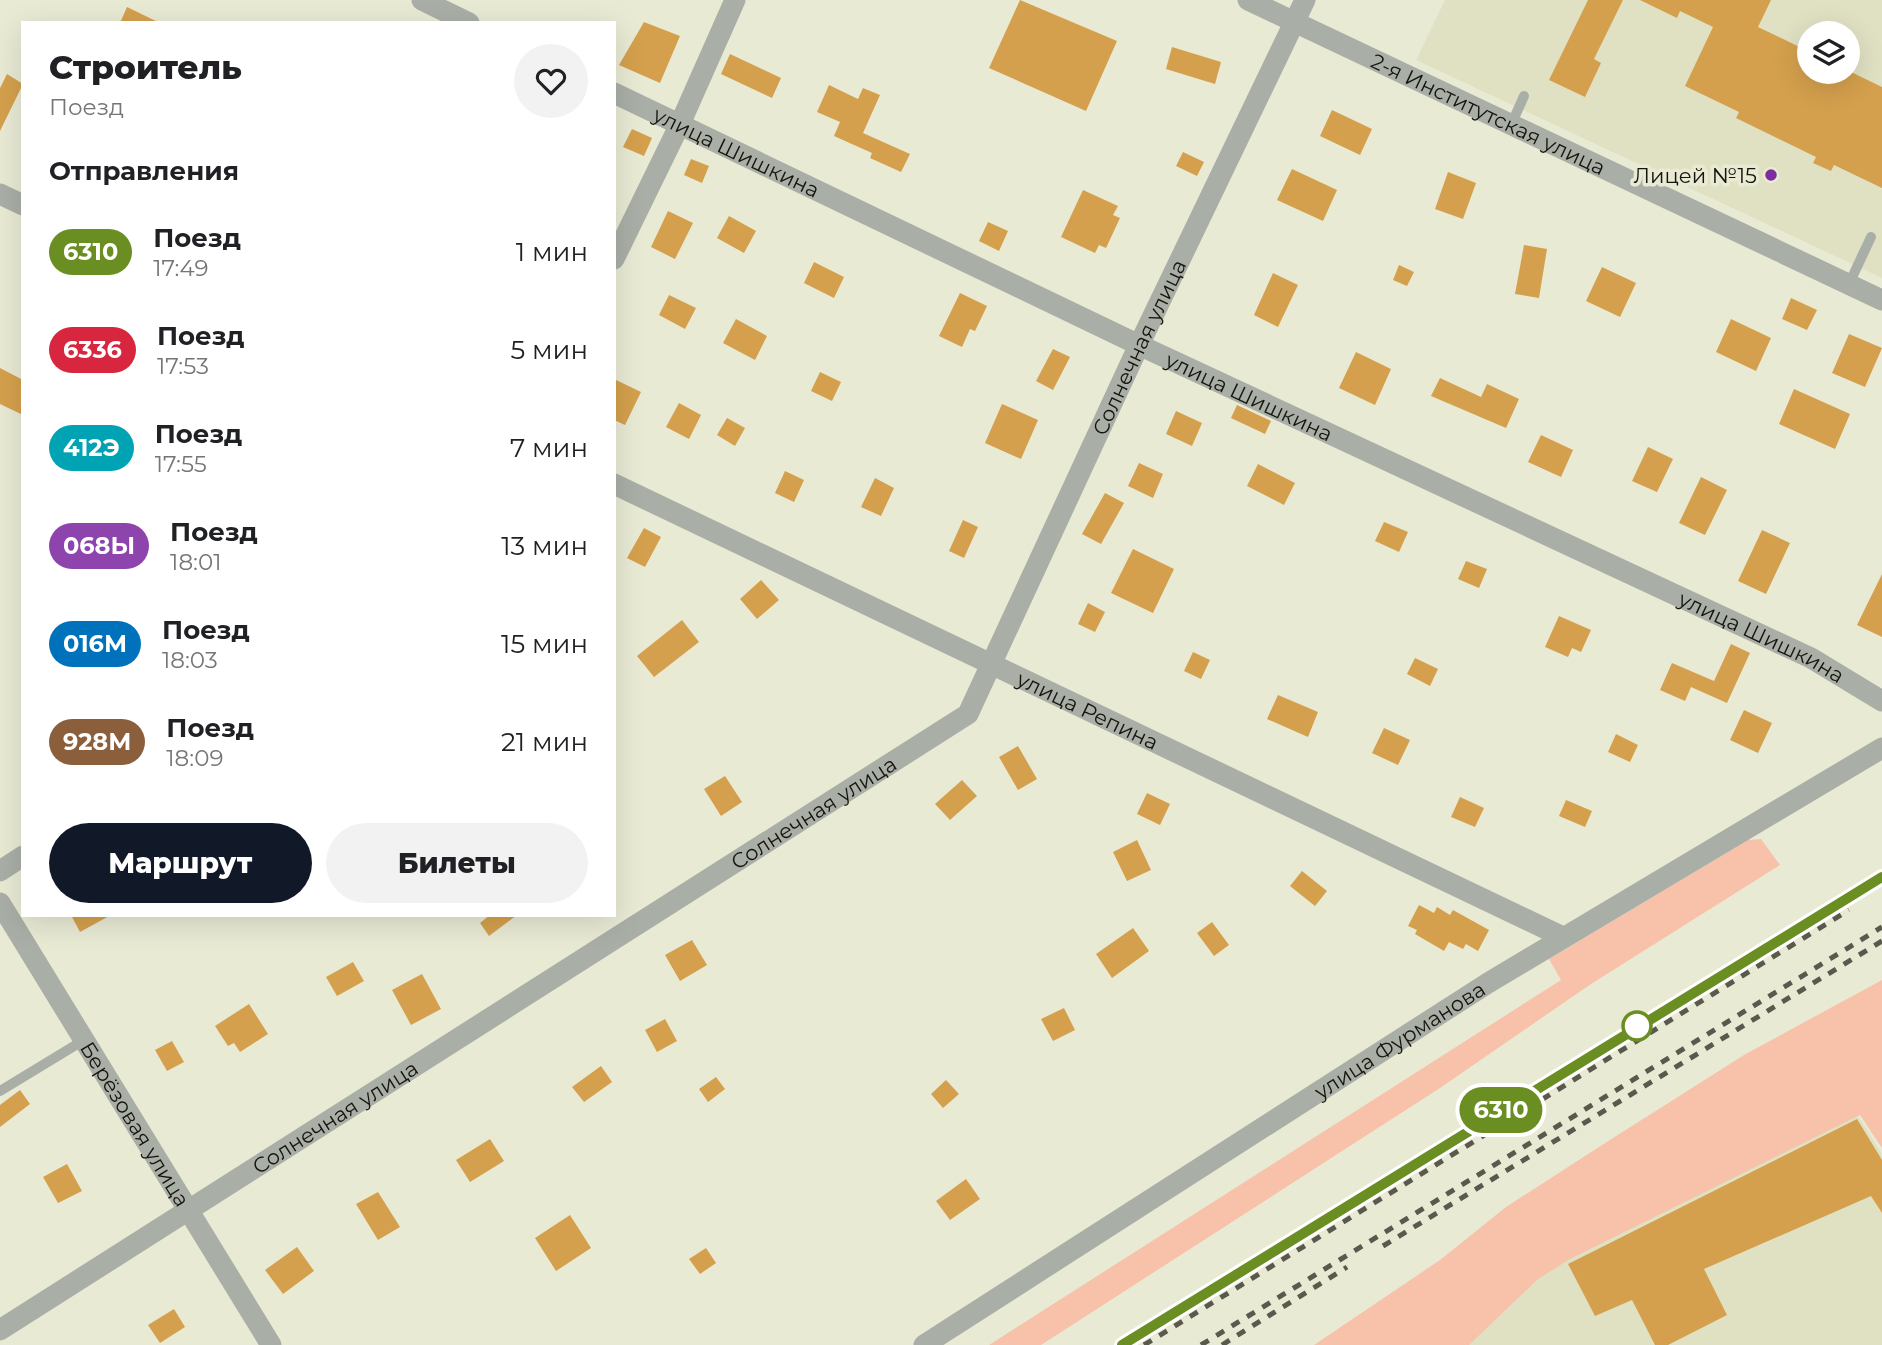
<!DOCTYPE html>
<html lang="ru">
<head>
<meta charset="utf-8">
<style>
	:root { --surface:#fff; --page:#f2f2f2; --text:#202124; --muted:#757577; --accent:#111827 }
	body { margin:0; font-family:Montserrat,sans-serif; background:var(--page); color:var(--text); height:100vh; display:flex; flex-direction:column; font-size:26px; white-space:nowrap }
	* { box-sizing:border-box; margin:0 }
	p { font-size:23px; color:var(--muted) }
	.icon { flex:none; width:38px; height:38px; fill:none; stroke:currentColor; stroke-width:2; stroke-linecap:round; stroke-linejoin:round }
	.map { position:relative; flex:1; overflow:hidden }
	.sheet { position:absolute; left:21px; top:21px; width:595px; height:896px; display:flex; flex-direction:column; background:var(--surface); border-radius:0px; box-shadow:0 7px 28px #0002 }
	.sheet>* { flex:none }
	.badge { padding:0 14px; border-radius:23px; font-size:24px; line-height:46px }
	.controls { position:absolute; left:1797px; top:21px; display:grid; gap:14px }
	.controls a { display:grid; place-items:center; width:63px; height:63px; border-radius:50%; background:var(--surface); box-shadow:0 7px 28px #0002; font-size:35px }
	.map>.badge { position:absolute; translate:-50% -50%; box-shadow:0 0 0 4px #fff }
	h2 { padding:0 28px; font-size:26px; line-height:63px }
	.round { display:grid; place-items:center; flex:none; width:74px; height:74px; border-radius:37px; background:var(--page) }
	.head { display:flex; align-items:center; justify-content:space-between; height:119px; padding:0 28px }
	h1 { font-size:33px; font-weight:800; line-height:52px }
	.action { display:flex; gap:14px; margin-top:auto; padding:14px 28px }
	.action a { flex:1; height:80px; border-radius:42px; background:var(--accent); color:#fff; font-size:28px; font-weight:800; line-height:80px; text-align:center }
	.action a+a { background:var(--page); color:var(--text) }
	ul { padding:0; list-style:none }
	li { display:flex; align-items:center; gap:21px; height:98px; padding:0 28px }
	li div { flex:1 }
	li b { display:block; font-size:26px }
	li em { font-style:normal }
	li .badge { min-width:77px; font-weight:700; text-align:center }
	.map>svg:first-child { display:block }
</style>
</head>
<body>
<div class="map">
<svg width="1882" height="1345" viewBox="0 0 1882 1345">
	<rect width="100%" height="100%" fill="#e9ead4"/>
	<path fill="#e0e1c3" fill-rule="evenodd" d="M1445,0H1882V278L1416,60ZM1810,33H1848V72H1810Z
		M1858,1116L1882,1154V1345H1447L1583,1214Z"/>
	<path fill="#f7c2a9" d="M1761,839L1780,865L1591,984L1440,1088L1041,1345H989L1561,980L1549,959L1748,840Z
		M1882,980V1148L1860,1115L1570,1259L1538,1279L1469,1345H1314L1440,1260L1506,1207L1602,1145L1744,1055Z"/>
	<path fill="#d4a04d" d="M1020,0L1117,41L1086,111L989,68Z
		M1588,0H1623L1594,59L1601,63L1585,97L1549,80Z
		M1640,0H1771L1758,27L1810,52V72H1851L1882,87V188L1834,165L1831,171L1813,163L1816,157L1736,118L1739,112L1685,86L1713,27L1680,11L1677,18Z
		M127,7L160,23H120Z
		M644,22L680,36L660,83L619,65Z
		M1172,47L1221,62L1215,84L1166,69Z
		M730,54L781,78L772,98L721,74Z
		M7,74L23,84L0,131V88Z
		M829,85L858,99L863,88L880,95L863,133L910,154L901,172L870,158L872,153L834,136L840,122L817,112Z
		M1332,110L1372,129L1360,155L1320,136Z
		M632,129L652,138L644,156L623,147Z
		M1183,152L1204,162L1197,176L1176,166Z
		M691,159L709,166L702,183L684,175Z
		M1292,169L1337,190L1323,221L1277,200Z
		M1448,172L1476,183L1463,219L1435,209Z
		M1083,190L1118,206L1113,215L1120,218L1106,248L1099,245L1095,253L1061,237Z
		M668,211L693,223L675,259L651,247Z
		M729,216L756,231L744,253L717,238Z
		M988,222L1008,231L999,251L979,241Z
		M1524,245L1547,249L1539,298L1515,294Z
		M814,262L844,277L834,298L804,283Z
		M1399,265L1414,272L1407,286L1393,280Z
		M1602,267L1636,283L1620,317L1586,301Z
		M1273,273L1298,285L1278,327L1254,315Z
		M960,293L987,306L975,331L970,329L962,347L939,336Z
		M669,295L696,308L685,329L659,315Z
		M1791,298L1817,310L1807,330L1782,319Z
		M736,319L767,336L755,360L723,343Z
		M1731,319L1771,338L1756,371L1716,352Z
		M1849,334L1882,348L1865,387L1832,373Z
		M1053,349L1070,357L1053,390L1036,381Z
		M1356,352L1391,369L1375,405L1339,388Z
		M0,368L23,380V415L0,404Z
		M820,372L841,382L832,401L811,391Z
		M1440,378L1481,397L1487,384L1519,399L1506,428L1431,396Z
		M614,379L641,392L625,425L614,420Z
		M1794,389L1850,414L1835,449L1779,424Z
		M679,403L701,415L689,439L666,427Z
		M1002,404L1038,420L1021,459L985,443Z
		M1237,405L1271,421L1265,434L1231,418Z
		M1176,411L1202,423L1192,446L1166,434Z
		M727,418L745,428L735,446L717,435Z
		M1541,435L1573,450L1561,477L1528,462Z
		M1648,447L1673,459L1657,492L1632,481Z
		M1139,463L1163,474L1153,498L1128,486Z
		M1258,464L1295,483L1284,505L1247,486Z
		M785,471L804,480L794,502L775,493Z
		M1701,477L1727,490L1705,535L1679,523Z
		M875,478L894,488L881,516L861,507Z
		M1105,493L1124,503L1101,544L1082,534Z
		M963,520L978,527L964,558L949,551Z
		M1384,522L1408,532L1399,552L1375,541Z
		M644,528L661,537L645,567L627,558Z
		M1762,530L1790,543L1766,594L1738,581Z
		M1133,549L1174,569L1153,613L1111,593Z
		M1466,561L1487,569L1479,588L1458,579Z
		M1882,574V637L1857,625Z
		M761,580L779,600L757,619L740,599Z
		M1088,603L1105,612L1095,632L1078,624Z
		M1559,616L1591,630L1581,652L1572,648L1568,657L1545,647Z
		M682,620L699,642L654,677L637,656Z
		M1731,644L1750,653L1727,703L1691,687L1685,701L1660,690L1672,663L1714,681Z
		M1193,652L1210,660L1201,679L1184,671Z
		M1415,658L1438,669L1430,686L1407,674Z
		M1278,695L1318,712L1308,737L1267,719Z
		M1744,710L1772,723L1758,753L1730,740Z
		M1384,728L1410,740L1398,765L1372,753Z
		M1616,734L1638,745L1630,762L1608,752Z
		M1018,746L1037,779L1018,790L999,757Z
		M725,776L742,802L721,816L704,789Z
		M962,780L977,796L950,820L935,804Z
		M1147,793L1170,804L1160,825L1137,814Z
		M1460,797L1484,808L1475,827L1451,817Z
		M1566,800L1592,811L1585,827L1559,816Z
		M1137,840L1151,870L1127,881L1113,852Z
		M1302,871L1327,891L1315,906L1290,886Z
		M1419,905L1434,913L1437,907L1450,915L1453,910L1489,930L1478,951L1466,944L1463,949L1449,942L1444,951L1415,934L1417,930L1408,926Z
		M71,915H111L80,932Z
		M490,915H517L489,936L480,923Z
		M1212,922L1229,945L1214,956L1197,933Z
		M1133,928L1149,951L1112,978L1096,954Z
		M692,940L707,965L680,981L665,955Z
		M353,962L364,981L337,996L326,977Z
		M422,974L441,1009L411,1025L392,990Z
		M249,1004L268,1034L240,1052L234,1043L228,1046L215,1026Z
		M1064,1008L1075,1030L1053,1041L1041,1019Z
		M665,1019L677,1041L657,1052L645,1030Z
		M172,1041L184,1062L167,1071L155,1050Z
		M601,1066L612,1082L584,1102L572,1087Z
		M716,1077L725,1089L708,1102L699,1089Z
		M946,1080L959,1094L943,1108L931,1094Z
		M20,1090L30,1104L0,1127V1105Z
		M1857,1119L1882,1160V1213L1871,1196L1704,1269L1727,1315L1668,1345H1655L1632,1300L1595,1316L1568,1264Z
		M490,1139L504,1161L470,1182L456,1160Z
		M67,1164L82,1191L58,1203L43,1177Z
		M966,1179L980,1199L950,1220L936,1201Z
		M378,1192L400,1227L378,1240L356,1204Z
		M570,1215L591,1248L556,1271L535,1238Z
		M297,1247L314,1271L283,1294L265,1270Z
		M706,1248L716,1263L700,1274L689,1259Z
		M174,1309L185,1327L160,1343L148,1325Z"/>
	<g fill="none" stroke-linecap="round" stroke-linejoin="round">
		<path stroke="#a9afa7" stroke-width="10" d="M1511,125L1524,96
			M1849,284L1871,237
			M0,1091L84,1040"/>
		<g stroke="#a9afa7" stroke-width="21">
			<path d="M422,0L469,23"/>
			<path id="s1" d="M1248,0L1882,300"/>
			<path id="s2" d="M614,93L1139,345L1811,658L1882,701"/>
			<path d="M0,194L23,205"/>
			<path d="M614,259L680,124L735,0"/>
			<path id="s3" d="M614,484L1563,937"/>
			<path d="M0,871L23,856"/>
			<path id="s4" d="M0,903L271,1345"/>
			<path id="s5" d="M0,1330L968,714L1139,345L1305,0"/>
			<path id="s6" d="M924,1345L1488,983L1882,748"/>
		</g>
		<path stroke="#59594d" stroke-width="5" stroke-dasharray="9 9" stroke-linecap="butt" d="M1383,1246L1882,941
			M1122,1345L1882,877
			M1144,1345L1849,910
			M1201,1345L1882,927
			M1222,1345L1347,1267"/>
	</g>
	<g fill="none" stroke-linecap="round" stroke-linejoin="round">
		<defs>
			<path id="line" d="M1122,1345L1882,877"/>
		</defs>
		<use href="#line" stroke="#fff" stroke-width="16"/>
		<use href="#line" stroke="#6b8e23" stroke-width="10"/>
	</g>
	<circle fill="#7e2d9d" stroke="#e9ead4" stroke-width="2.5" cx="1771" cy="175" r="7"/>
	<circle fill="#fff" stroke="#6b8e23" stroke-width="3.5" cx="1637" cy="1026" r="14"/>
	<g text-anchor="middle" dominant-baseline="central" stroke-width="7" stroke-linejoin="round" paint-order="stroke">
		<g font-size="21" fill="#15150d" stroke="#e9ead4">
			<text stroke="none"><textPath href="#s1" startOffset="266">2-я Институтская улица</textPath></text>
			<text stroke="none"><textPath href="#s2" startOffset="136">улица Шишкина</textPath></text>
			<text stroke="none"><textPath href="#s5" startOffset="1552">Солнечная улица</textPath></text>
			<text stroke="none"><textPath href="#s2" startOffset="704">улица Шишкина</textPath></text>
			<text stroke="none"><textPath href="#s2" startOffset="1270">улица Шишкина</textPath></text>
			<text stroke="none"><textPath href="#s3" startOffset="525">улица Репина</textPath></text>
			<text stroke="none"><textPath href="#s5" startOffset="964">Солнечная улица</textPath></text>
			<text stroke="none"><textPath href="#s6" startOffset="565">улица Фурманова</textPath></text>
			<text stroke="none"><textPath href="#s5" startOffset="397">Солнечная улица</textPath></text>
			<text stroke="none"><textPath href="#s4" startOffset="259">Берёзовая улица</textPath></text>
		</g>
		<g font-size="21" fill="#15150d" stroke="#e9ead4" text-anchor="end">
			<text x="1757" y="175">Лицей №15</text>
		</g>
	</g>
</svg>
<div class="controls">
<a><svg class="icon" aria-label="layers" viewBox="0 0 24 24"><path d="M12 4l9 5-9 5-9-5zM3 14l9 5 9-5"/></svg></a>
</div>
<b class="badge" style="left:1501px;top:1110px;background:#6b8e23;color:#fff">6310</b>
<section class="sheet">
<div class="head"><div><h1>Строитель</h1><p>Поезд</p></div><a class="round"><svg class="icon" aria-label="heart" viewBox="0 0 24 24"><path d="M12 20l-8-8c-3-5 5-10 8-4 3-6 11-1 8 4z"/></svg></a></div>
<h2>Отправления</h2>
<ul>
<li><span class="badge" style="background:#6b8e23;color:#fff">6310</span><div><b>Поезд</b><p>17:49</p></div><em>1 мин</em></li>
<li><span class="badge" style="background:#d7263d;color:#fff">6336</span><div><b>Поезд</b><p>17:53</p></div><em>5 мин</em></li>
<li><span class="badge" style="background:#00a3b4;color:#fff">412Э</span><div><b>Поезд</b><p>17:55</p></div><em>7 мин</em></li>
<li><span class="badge" style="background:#8e44ad;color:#fff">068Ы</span><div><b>Поезд</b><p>18:01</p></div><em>13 мин</em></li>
<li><span class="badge" style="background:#0072bc;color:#fff">016М</span><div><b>Поезд</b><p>18:03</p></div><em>15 мин</em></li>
<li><span class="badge" style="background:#8b5e3c;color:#fff">928М</span><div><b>Поезд</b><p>18:09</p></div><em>21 мин</em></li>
</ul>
<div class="action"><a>Маршрут</a><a>Билеты</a></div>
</section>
</div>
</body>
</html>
